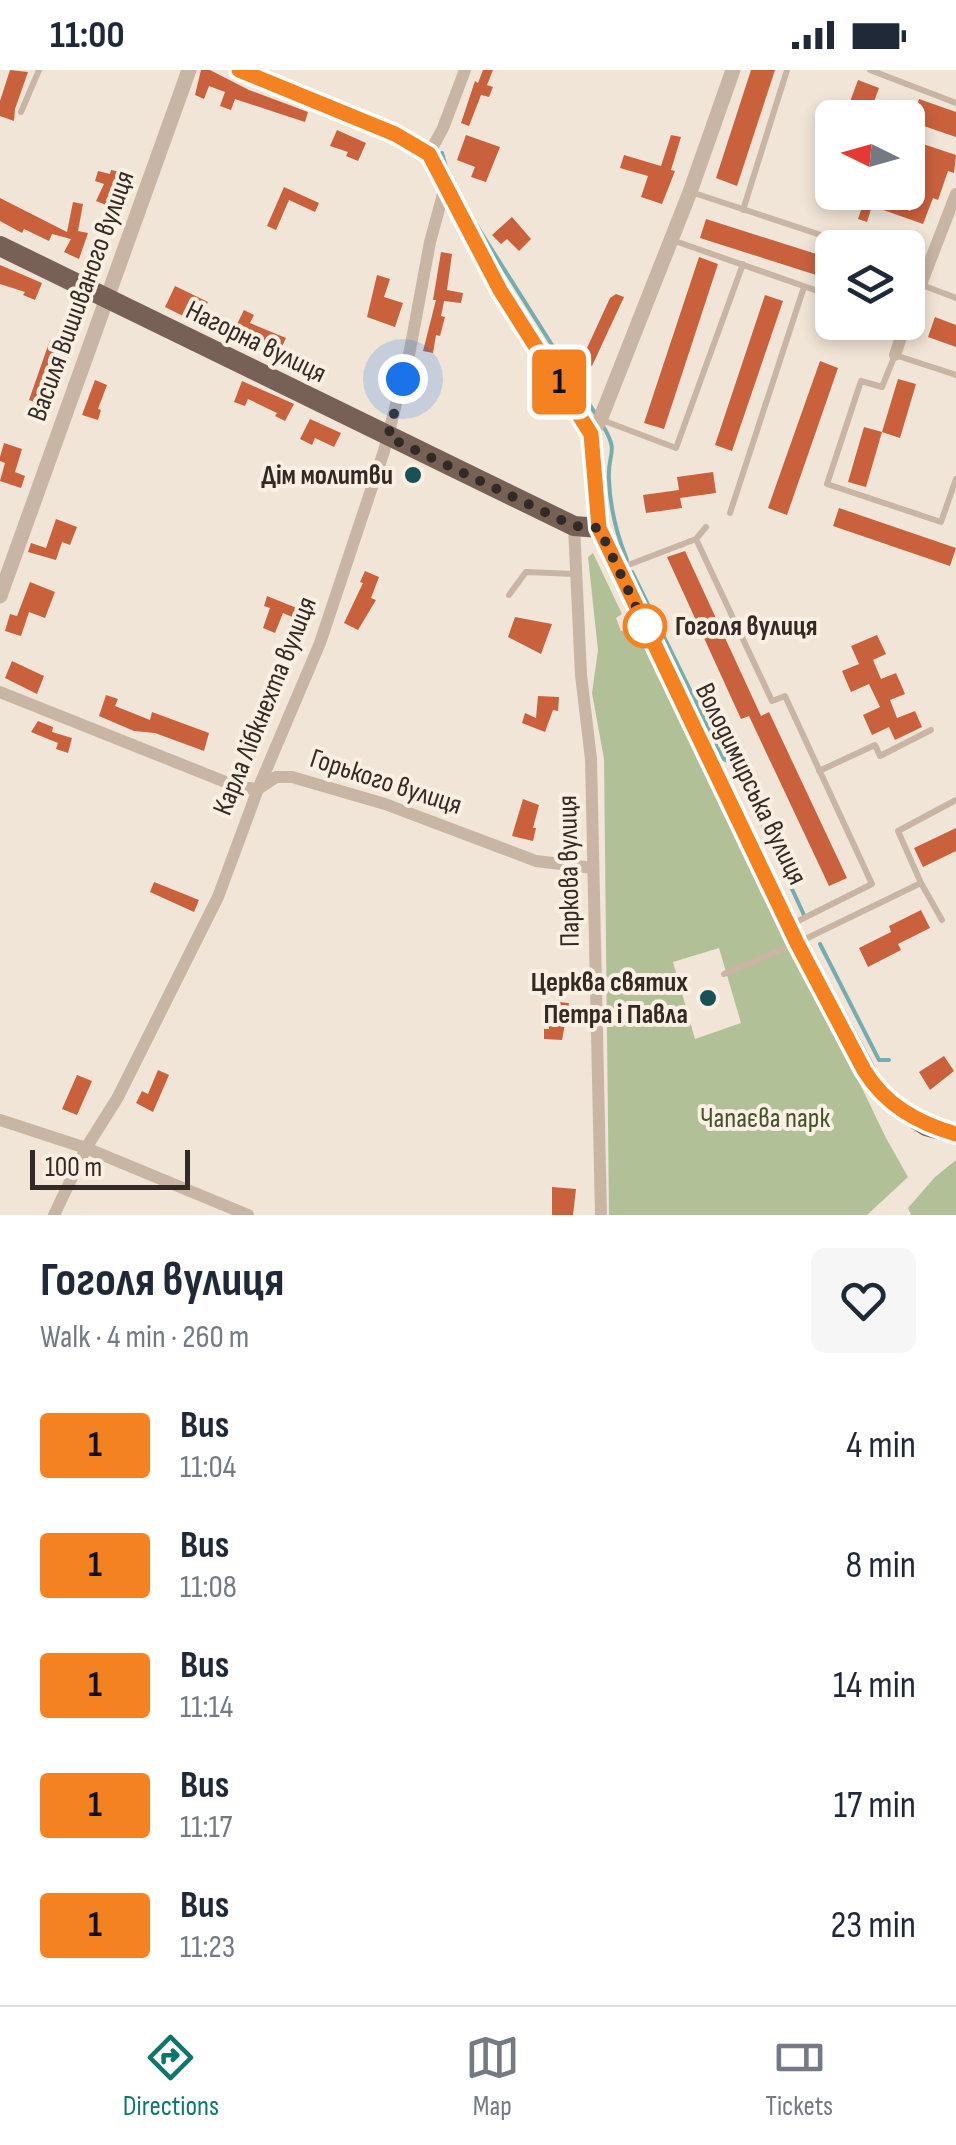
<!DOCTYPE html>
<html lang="en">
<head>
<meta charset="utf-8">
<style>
	:root { --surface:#fff; --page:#f6f6f7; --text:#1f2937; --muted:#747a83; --line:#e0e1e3; --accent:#0f766e }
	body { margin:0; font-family:"Sofia Sans Condensed",sans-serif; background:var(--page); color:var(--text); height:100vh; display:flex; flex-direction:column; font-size:38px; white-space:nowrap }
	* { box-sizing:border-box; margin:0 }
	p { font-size:32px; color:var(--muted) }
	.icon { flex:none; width:55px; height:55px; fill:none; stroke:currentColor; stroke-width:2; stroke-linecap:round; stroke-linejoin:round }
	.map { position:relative; height:1145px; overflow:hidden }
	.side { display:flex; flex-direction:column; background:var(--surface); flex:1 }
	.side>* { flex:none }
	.badge { padding:0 20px; border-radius:8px; font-size:35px; line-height:65px }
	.needle { width:65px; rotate:275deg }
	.controls { position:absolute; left:815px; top:30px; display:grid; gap:20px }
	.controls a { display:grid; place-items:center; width:110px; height:110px; border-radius:15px; background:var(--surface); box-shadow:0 5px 15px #0003; font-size:50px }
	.scale { position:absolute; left:30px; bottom:25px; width:160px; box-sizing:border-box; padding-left:10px; border:5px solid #342a25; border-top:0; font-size:28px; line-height:35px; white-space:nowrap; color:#342a25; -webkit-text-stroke:8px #f9efe3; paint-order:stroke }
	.you { position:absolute; width:50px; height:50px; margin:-25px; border:8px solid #fff; border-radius:50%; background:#1a73e8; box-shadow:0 0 0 15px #1a73e833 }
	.map>.badge { position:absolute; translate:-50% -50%; box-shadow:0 0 0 5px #fff }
	.round { display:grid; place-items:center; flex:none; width:105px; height:105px; border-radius:15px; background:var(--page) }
	.head { display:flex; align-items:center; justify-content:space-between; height:170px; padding:0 40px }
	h1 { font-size:48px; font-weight:700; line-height:75px }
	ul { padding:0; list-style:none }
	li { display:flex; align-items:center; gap:30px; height:120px; padding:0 40px }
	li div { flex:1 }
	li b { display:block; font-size:38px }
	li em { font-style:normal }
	li .badge { min-width:110px; font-weight:700; text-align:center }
	.status { display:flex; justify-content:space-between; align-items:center; height:70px; padding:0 50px; background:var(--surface); direction:ltr }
	.status svg { height:28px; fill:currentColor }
	.tab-bar { display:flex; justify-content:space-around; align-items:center; height:140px; border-top:2px solid var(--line); background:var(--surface); font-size:28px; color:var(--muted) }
	.tab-bar a { display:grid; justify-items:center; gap:5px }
	.tab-bar .selected { color:var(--accent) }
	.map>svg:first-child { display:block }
</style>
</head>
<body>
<div class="status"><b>11:00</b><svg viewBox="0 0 49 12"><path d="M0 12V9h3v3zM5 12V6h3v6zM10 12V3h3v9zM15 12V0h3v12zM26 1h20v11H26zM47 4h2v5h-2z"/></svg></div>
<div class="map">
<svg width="956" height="1145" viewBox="0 0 956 1145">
	<rect width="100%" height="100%" fill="#f1e5d7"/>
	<path fill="#b2c097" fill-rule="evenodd" d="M593,483L622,544L616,548L621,561L628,559L631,566L642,561L886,1068L908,1107L867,1145H609L604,689L592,623L598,580L588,487ZM719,878L741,953L695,969L673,892Z
		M956,1090V1145H911L908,1138L935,1107Z"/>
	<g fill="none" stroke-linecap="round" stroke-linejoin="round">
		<path stroke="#75acaf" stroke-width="4" d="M442,83L447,101
			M475,153L595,343
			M603,356C620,384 607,382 609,410C610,438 617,465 627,490
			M632,502L724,689L735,695L804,845
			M820,874L879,990H889"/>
	</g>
	<path fill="#c9613d" d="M10,0L28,2L15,39L14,51L0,46V31Z
		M201,0H210L249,20L308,42L305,52L235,29L231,40L220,36L225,22L209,16L204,29L195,25Z
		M483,0H493L487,15L493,17L489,27L481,25L469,56L461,53L475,11L478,13Z
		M751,0H775L737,116L716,108Z
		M858,10L879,18L868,48H844Z
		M919,29L956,42V67L912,52Z
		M337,60L366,73L358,91L346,86L348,82L330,76Z
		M466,65L500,77L486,112L471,107L475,97L457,90Z
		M671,65L681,67L671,100L675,101L662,134L641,127L648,106L620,98L624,85L661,96Z
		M908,69L956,85L954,103L948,101L938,130L933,128L923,154L872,136L867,152L858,149L867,122H885L882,130L910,141L918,123L908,119Z
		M111,100L126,103L122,120L119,119L111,137L96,131L104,114L95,111L98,101L110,104Z
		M284,117L319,133L315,142L289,130L276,160L267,156Z
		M0,128L67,162L73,132L83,134L78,161L88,163L79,189L64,182L71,169L52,164L49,171L24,159L22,163L0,151Z
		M512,147L531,169L519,181L507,169L501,174L492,165Z
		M706,149L832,189V210L700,168Z
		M441,182L452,184L447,220L463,223L461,233L444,231L441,246L445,247L440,266L436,265L433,283L423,281L436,230H433Z
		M699,187L718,194L664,359L644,353Z
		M0,195L42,213L35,230L23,225L25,222L0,214Z
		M377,205L390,209L384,227L403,233L395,257L367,247Z
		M175,216L208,232L197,253L165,237Z
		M616,224L624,227L592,296L581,291L610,228Z
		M765,225L783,231L732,381L715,375Z
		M244,240L254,245L250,253L286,268L277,287L249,277L252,271L233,262Z
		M935,247L956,255V277L928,267Z
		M50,270L72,277L68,291L64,289L47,337L29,330Z
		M820,291L838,298L787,445L768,438Z
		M898,309L916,314L900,368L882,362Z
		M95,310L107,315L98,339L101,340L98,350L82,345Z
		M242,311L294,334L285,351L275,346L277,343L248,329L245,336L234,332Z
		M310,349L341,363L334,377L315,368L312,375L300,369Z
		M864,357L882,362L866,417L848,412Z
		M4,373L22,379L15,402L25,406L21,418L0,411L5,393L0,391V387Z
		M713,402L716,423L680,428L682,438L646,443L643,425L679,420L677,407Z
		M839,438L956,478L950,496L833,456Z
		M56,449L77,457L70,475L62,472L56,490L28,482L31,473L46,478Z
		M685,481L761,646L769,642L847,808L829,816L749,646L741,649L667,487Z
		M365,501L379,507L371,528L376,530L358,560L344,553L363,513L360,512Z
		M30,512L55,522L45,548L29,542L21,566L5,561L10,544L17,546Z
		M267,526L309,543L304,552L283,543L275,563L263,558L270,538L264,536Z
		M515,547L552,554L541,584L508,567Z
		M877,565L886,584L873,590L881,609L896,603L905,624L890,630L897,648L915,641L922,657L895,670L889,657L872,665L863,645L880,637L869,614L851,622L842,601L859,594L851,576Z
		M12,591L44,606L37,624L5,608Z
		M106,625L118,629L115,636L150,650L152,642L209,663L204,681L155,663L134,661L99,646Z
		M538,626L559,627L558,641L553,640L545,662L522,653L525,643L536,648Z
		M38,651L53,657L52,662L72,668L68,683L56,679L58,673L31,662Z
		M523,729L539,735L533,758H536L533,771L512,766Z
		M956,758V781L923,797L914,778Z
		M154,812L199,830L194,842L150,822Z
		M921,840L930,858L898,874L901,880L868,897L859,878L891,862L889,856Z
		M547,931L569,933L562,970L544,969V959H549Z
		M944,986L954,1001L930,1020L919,1002Z
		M158,1000L169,1005L153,1042L136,1033L142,1021L148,1024Z
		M77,1005L92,1011L77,1045L62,1039Z
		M552,1117L576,1119L573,1145H552Z"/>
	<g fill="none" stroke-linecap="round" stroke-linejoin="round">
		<path stroke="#c9b5a3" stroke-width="6" d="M870,0L956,33
			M21,42L39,0
			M691,122L836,170L849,178
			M743,140L787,0
			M672,170L832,226
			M922,215L956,228
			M956,305L895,285L882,317L861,311L827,414L941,452L956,409
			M602,350L676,378L743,194
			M730,443L804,217
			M696,469L772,631L785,626L872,814L790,855
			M623,497L696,469L706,457
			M509,525L526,502L575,504
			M819,701L875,675L880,686L931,660
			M921,813L942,850
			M724,904L797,873L921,813L898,761L956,730"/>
		<path stroke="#c9b5a3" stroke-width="12" d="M429,84L443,58L465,0
			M908,248L956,124
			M895,285L906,252
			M574,456L581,605L591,689L601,1145
			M0,622L238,717L258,719L276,707H292L385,734L536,791L593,798
			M0,1050L86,1078L248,1145
			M54,1145L86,1078L118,1027L218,827L258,719L320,573L384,381L410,280L430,172L445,117"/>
		<path stroke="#c9b5a3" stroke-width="15" d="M591,364L600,350L690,122L733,0
			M0,526L189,0"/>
		<path stroke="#9d8475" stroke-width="18" d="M239,0L395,64L429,84L501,220L591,364L599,458"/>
		<path stroke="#776156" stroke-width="20" d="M0,176L574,456L599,458L788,856L873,1014L897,1037L926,1056L956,1064"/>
	</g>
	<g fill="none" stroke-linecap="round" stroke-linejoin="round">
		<defs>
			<path id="line" d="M239,0L395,64L429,84L500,220L591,364L599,458L797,873L864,1000C885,1035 918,1053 956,1064"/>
		</defs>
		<use href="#line" stroke="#fff" stroke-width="22"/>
		<use href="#line" stroke="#f58220" stroke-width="15"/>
		<path stroke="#342a25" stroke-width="10" stroke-dasharray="0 18" d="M403,309L388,367L574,456L599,458L650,567L645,556"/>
	</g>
	<g fill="#1a5156" stroke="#f9efe3" stroke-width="4">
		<circle cx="413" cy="405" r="10"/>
		<circle cx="708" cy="928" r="10"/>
	</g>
	<circle fill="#fff" stroke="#f58220" stroke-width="5" cx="645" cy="556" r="20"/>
	<g text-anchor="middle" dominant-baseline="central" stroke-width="8" stroke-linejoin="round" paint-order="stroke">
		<g font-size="28" fill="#342a25" stroke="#f9efe3">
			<text transform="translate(81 226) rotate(-70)">Василя Вишиваного вулиця</text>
			<text transform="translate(256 272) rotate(26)">Нагорна вулиця</text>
			<text transform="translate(265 636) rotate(-68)">Карла Лібкнехта вулиця</text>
			<text transform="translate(386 712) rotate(18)">Горького вулиця</text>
			<text transform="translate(751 714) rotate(64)">Володимирська вулиця</text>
			<text transform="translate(569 801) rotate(-91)">Паркова вулиця</text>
		</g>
		<g font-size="28" font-weight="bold" fill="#342a25" stroke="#f9efe3" text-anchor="end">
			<text x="393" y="405">Дім молитви</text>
			<text x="688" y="912">Церква святих<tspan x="688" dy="32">Петра і Павла</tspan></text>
		</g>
		<g font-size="28" font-weight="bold" fill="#342a25" stroke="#f9efe3" text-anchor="start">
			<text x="675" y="556">Гоголя вулиця</text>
		</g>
		<g font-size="28" fill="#435329" stroke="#f9efe3">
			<text x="765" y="1048">Чапаєва парк</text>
		</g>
	</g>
</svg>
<div class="controls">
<a><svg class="needle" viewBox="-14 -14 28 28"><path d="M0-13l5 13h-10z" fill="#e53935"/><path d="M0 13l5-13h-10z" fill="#747a83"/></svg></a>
<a><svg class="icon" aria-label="layers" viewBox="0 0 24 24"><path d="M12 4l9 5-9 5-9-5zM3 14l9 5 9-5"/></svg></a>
</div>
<div class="scale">100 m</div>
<div class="you" style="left:403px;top:309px"></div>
<b class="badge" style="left:559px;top:312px;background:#f58220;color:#111">1</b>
</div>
<section class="side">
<div class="head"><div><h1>Гоголя вулиця</h1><p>Walk · 4 min · 260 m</p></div><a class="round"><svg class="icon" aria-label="heart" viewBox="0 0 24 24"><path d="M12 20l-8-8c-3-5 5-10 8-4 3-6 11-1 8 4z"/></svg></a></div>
<ul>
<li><span class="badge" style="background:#f58220;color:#111">1</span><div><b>Bus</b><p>11:04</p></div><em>4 min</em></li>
<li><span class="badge" style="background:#f58220;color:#111">1</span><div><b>Bus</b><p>11:08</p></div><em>8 min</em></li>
<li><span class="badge" style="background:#f58220;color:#111">1</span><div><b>Bus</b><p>11:14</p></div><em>14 min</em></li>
<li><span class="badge" style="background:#f58220;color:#111">1</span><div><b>Bus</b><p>11:17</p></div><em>17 min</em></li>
<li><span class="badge" style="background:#f58220;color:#111">1</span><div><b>Bus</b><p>11:23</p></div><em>23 min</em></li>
</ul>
</section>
<nav class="tab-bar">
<a class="selected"><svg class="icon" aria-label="directions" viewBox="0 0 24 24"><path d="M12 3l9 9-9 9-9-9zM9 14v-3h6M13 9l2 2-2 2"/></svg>Directions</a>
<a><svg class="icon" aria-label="map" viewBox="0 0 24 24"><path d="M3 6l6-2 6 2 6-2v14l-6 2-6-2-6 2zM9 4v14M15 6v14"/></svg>Map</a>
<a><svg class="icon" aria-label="tickets" viewBox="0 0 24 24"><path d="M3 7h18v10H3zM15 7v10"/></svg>Tickets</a>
</nav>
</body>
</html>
